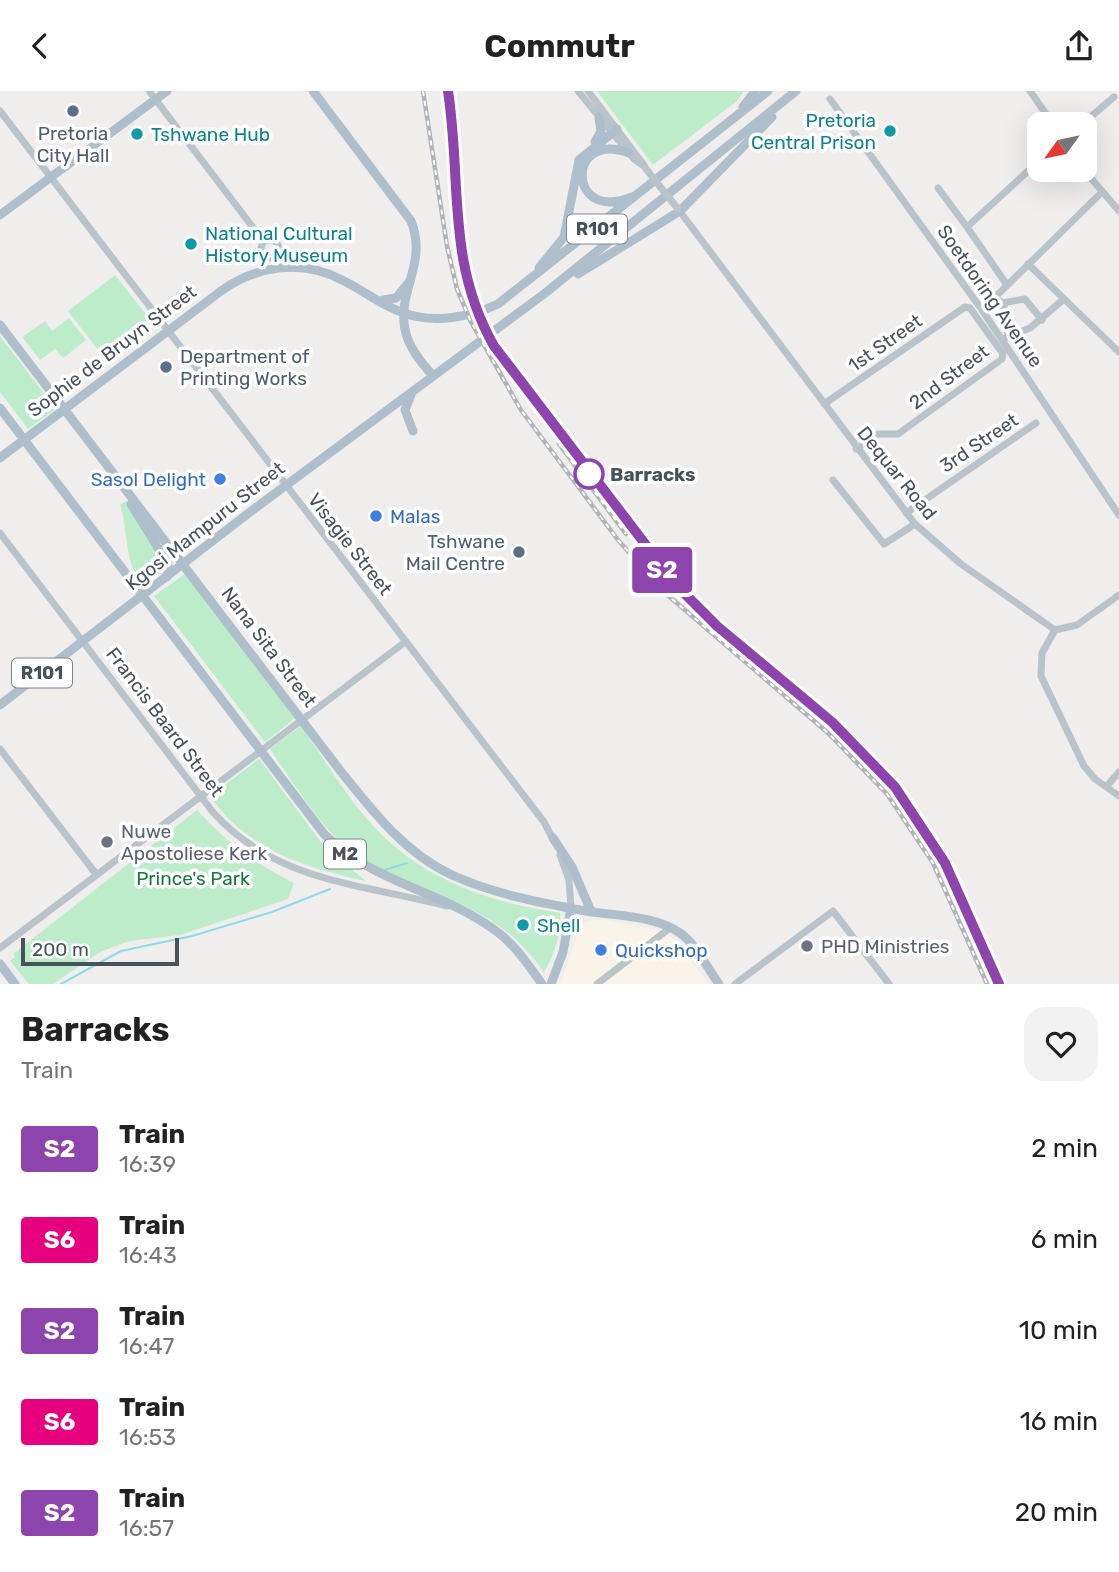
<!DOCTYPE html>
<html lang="en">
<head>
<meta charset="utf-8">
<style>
	:root { --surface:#fff; --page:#f2f2f2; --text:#222; --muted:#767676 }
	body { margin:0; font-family:Rubik,sans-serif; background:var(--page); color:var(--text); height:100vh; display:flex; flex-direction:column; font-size:26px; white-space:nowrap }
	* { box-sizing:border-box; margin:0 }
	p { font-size:23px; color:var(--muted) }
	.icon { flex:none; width:38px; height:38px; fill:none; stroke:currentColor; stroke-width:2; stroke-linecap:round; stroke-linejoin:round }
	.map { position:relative; height:893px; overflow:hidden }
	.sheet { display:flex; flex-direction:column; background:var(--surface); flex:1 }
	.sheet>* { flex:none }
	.badge { padding:0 14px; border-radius:5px; font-size:24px; line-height:46px }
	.needle { width:46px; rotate:237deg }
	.buttons { position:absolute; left:1027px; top:21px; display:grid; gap:14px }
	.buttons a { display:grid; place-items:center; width:70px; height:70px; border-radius:14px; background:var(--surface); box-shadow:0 7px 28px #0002; font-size:35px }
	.scale { position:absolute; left:21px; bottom:18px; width:158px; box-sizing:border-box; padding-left:7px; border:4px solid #47525a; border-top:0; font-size:19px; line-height:24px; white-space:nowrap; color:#47525a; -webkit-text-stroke:5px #fff; paint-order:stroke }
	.map>.badge { position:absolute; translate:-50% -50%; box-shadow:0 0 0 4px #fff }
	.round { display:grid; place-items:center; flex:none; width:74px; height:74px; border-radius:21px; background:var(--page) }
	.summary { display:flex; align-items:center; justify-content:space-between; height:119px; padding:0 21px }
	h1 { font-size:33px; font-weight:700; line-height:52px }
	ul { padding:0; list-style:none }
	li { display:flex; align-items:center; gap:21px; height:91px; padding:0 21px }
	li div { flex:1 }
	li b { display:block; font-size:26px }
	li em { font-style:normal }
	li .badge { min-width:77px; font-weight:700; text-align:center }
	header { display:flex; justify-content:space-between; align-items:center; height:91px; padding:0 21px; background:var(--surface); font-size:32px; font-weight:700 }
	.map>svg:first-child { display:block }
</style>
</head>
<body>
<header><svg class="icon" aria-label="back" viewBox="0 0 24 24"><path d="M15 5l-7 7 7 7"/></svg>Commutr<svg class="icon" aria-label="share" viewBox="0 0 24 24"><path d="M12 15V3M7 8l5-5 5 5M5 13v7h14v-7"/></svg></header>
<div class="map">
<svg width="1119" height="893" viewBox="0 0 1119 893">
	<rect width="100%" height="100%" fill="#f0eded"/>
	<path fill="#faf3e7" d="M603,828L659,840L674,848L709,893H561L579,838L585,831Z"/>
	<path fill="#bdeccb" d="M597,0H744L737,10L653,74Z
		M115,184L156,236L109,273L68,220Z
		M69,227L86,249L63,267L55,258L40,269L22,246L45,230L52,240Z
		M0,245L56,318L28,338L0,301Z
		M126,410L165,475L164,480L147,492C124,486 128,433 120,414Z
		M186,482L295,627L265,651L154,505Z
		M301,635C326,671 350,712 381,743C431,792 494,812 560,822C561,844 555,862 544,881C495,812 443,812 375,777C329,752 299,700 270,658Z
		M259,668L326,758L366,790C306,777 247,759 210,705Z
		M197,719C226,751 256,773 294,792L288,808L180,844L129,850L100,861L53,893H29L10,870L15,866L13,863Z"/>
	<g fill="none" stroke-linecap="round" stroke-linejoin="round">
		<path stroke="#8cdbe7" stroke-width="2" d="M385,779L407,772
			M61,893L121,860L192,845L272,821L330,798"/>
		<path stroke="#b9c3ca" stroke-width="7" d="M149,0L264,151
			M578,0L634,68L645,76
			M588,0L644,74
			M1030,0L1053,33
			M830,8L982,219L1119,424
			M0,20L544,731L554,750
			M1082,33L1114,6
			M1084,79L1119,120
			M938,97L967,136
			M678,118L915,433L961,473L1055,539
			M261 158a9 9 0 1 1 18 0a9 9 0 1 1-18 0Z
			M1028,173L1119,261
			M1007,194L967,136L1040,69
			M1000,210L1004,216L1008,246
			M1002,212L1025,208L1042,229
			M982,219L1101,102
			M1002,248L1030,237L1064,208
			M824,313L965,216L970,217L1003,263L1002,268L898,343H878L856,358
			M833,389L884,453L915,433
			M906,422L1036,332
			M0,442L212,720C274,791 362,793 447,815
			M1055,539L1042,562L1041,585L1084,675L1095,688L1119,705
			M1055,539L1077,534L1119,504
			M0,658L96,783
			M1107,695L1119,681
			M560,764L569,789L571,817
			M0,857L405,551
			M597,893L670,837
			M735,893L833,820L889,893"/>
		<path stroke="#aebfcb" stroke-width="9" d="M313,0L411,130C428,172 397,200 405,238C408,256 421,271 433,285
			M743,16L755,0
			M595,51L601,40L599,27
			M629,62C566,38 566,133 632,106
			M0,124L167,0
			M539,177L564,146L579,69L617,38
			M578,183L680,120L772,26
			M383,209L396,207L409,191
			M0,234L339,678C371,718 404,762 452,784C494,803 541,812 586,820C615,825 655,824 680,842C697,854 707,877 719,893
			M412,301L405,319L413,340
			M0,317L324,743C372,791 438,799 492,837C513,851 527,872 542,893
			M0,367L221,200C258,174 302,168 342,189C363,199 382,215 404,222C435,233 470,226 498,213L768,0
			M131,413L168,473L167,486
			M0,614L250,421L544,203L796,0
			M553,747L572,776L591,820
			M0,873L15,893
			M551,893L563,861L571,817"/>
		<defs>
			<path id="rail" d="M423,0L447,155L457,198L471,231L521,319L618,449L664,501L828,642L887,703L933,772L987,893
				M448,0C460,77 447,158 481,230
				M500,264L571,359
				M559,353L626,443
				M624,429L693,513L832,631L895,696L945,772L999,893"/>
		</defs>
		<use href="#rail" stroke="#b0b3b7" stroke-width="4.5"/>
		<use href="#rail" stroke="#fff" stroke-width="2" stroke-dasharray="5" stroke-linecap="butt"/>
		<path stroke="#b9c3ca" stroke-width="7" d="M646,78L678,118"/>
	</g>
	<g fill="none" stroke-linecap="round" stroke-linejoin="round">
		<defs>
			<path id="line" d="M448,0C462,92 446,170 494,255L678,496L717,535L832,631L895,696L945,772L999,893"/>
		</defs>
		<use href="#line" stroke="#fff" stroke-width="16"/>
		<use href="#line" stroke="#8e44ad" stroke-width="10"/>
	</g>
	<g fill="#5c6f8a" stroke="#fff" stroke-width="2.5">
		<circle cx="73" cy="20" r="7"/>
		<circle cx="166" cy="276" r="7"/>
		<circle cx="519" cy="461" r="7"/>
	</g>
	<g fill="#0f9aa8" stroke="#fff" stroke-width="2.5">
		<circle cx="890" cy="40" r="7"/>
		<circle cx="137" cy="43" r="7"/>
		<circle cx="191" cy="153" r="7"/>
		<circle cx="523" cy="834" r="7"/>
	</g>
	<circle fill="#fff" stroke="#8e44ad" stroke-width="3.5" cx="589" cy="383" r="14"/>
	<g fill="#3f7fe0" stroke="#fff" stroke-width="2.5">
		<circle cx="220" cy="388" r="7"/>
		<circle cx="376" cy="425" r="7"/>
		<circle cx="601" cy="859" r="7"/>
	</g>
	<g fill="#6b7280" stroke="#fff" stroke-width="2.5">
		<circle cx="107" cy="751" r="7"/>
		<circle cx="807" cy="855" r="7"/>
	</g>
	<g text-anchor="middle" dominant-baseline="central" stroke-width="7" stroke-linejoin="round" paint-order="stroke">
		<g fill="#fff" stroke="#7e868c" stroke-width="2">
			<rect x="567" y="123.5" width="60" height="29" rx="5"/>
			<rect x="12" y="567.5" width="60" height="29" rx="5"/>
			<rect x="324" y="748.5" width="42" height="29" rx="5"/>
		</g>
		<g font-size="18" font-weight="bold" fill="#47525a">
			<text x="597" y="138">R101</text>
			<text x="42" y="582">R101</text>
			<text x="345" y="763">M2</text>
		</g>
		<g font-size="19" fill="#0d838f" stroke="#fff" text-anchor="start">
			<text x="876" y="29" text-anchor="end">Pretoria<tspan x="876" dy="22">Central Prison</tspan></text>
			<text x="151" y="43">Tshwane Hub</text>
			<text x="205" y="142">National Cultural<tspan x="205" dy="22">History Museum</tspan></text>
			<text x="537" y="834">Shell</text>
		</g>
		<g font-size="19" fill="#4e5e75" stroke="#fff">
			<text x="73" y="42">Pretoria<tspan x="73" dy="22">City Hall</tspan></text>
			<text x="180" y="265" text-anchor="start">Department of<tspan x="180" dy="22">Printing Works</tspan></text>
			<text x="505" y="450" text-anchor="end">Tshwane<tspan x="505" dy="22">Mail Centre</tspan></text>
		</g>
		<g font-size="19" fill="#47525a" stroke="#fff">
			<text transform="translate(990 205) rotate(55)">Soetdoring Avenue</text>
			<text transform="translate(885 252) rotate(-35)">1st Street</text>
			<text transform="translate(112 260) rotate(-37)">Sophie de Bruyn Street</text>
			<text transform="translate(949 286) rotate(-37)">2nd Street</text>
			<text transform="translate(979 352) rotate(-34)">3rd Street</text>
			<text transform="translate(897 382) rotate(51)">Dequar Road</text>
			<text transform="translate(205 435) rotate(-38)">Kgosi Mampuru Street</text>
			<text transform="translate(350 453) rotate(52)">Visagie Street</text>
			<text transform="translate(269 556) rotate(53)">Nana Sita Street</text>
			<text transform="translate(165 631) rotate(53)">Francis Baard Street</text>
		</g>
		<g font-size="19" font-weight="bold" fill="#47525a" stroke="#fff" text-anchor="start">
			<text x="610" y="383">Barracks</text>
		</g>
		<g font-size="19" fill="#366cbe" stroke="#fff" text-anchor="start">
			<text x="206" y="388" text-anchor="end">Sasol Delight</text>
			<text x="390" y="425">Malas</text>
			<text x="615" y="859">Quickshop</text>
		</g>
		<g font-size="19" fill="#5b616d" stroke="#fff" text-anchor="start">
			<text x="121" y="740">Nuwe<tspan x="121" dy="22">Apostoliese Kerk</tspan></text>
			<text x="821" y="855">PHD Ministries</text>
		</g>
		<g font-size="19" fill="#1b7741" stroke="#fff">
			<text x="193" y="787">Prince's Park</text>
		</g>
	</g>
</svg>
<div class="buttons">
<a><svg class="needle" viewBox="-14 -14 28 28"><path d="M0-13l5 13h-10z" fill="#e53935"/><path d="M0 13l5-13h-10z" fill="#767676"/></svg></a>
</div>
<div class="scale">200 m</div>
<b class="badge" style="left:662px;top:479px;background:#8e44ad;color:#fff">S2</b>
</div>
<section class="sheet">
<div class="summary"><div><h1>Barracks</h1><p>Train</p></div><a class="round"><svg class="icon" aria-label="heart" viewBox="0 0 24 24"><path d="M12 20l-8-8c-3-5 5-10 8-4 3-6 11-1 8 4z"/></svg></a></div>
<ul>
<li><span class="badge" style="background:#8e44ad;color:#fff">S2</span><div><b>Train</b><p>16:39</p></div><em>2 min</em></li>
<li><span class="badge" style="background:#e6007e;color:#fff">S6</span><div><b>Train</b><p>16:43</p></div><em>6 min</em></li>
<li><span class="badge" style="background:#8e44ad;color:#fff">S2</span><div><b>Train</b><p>16:47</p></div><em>10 min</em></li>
<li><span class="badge" style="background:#e6007e;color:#fff">S6</span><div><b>Train</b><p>16:53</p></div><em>16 min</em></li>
<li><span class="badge" style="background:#8e44ad;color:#fff">S2</span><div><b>Train</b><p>16:57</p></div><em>20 min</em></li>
</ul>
</section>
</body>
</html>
